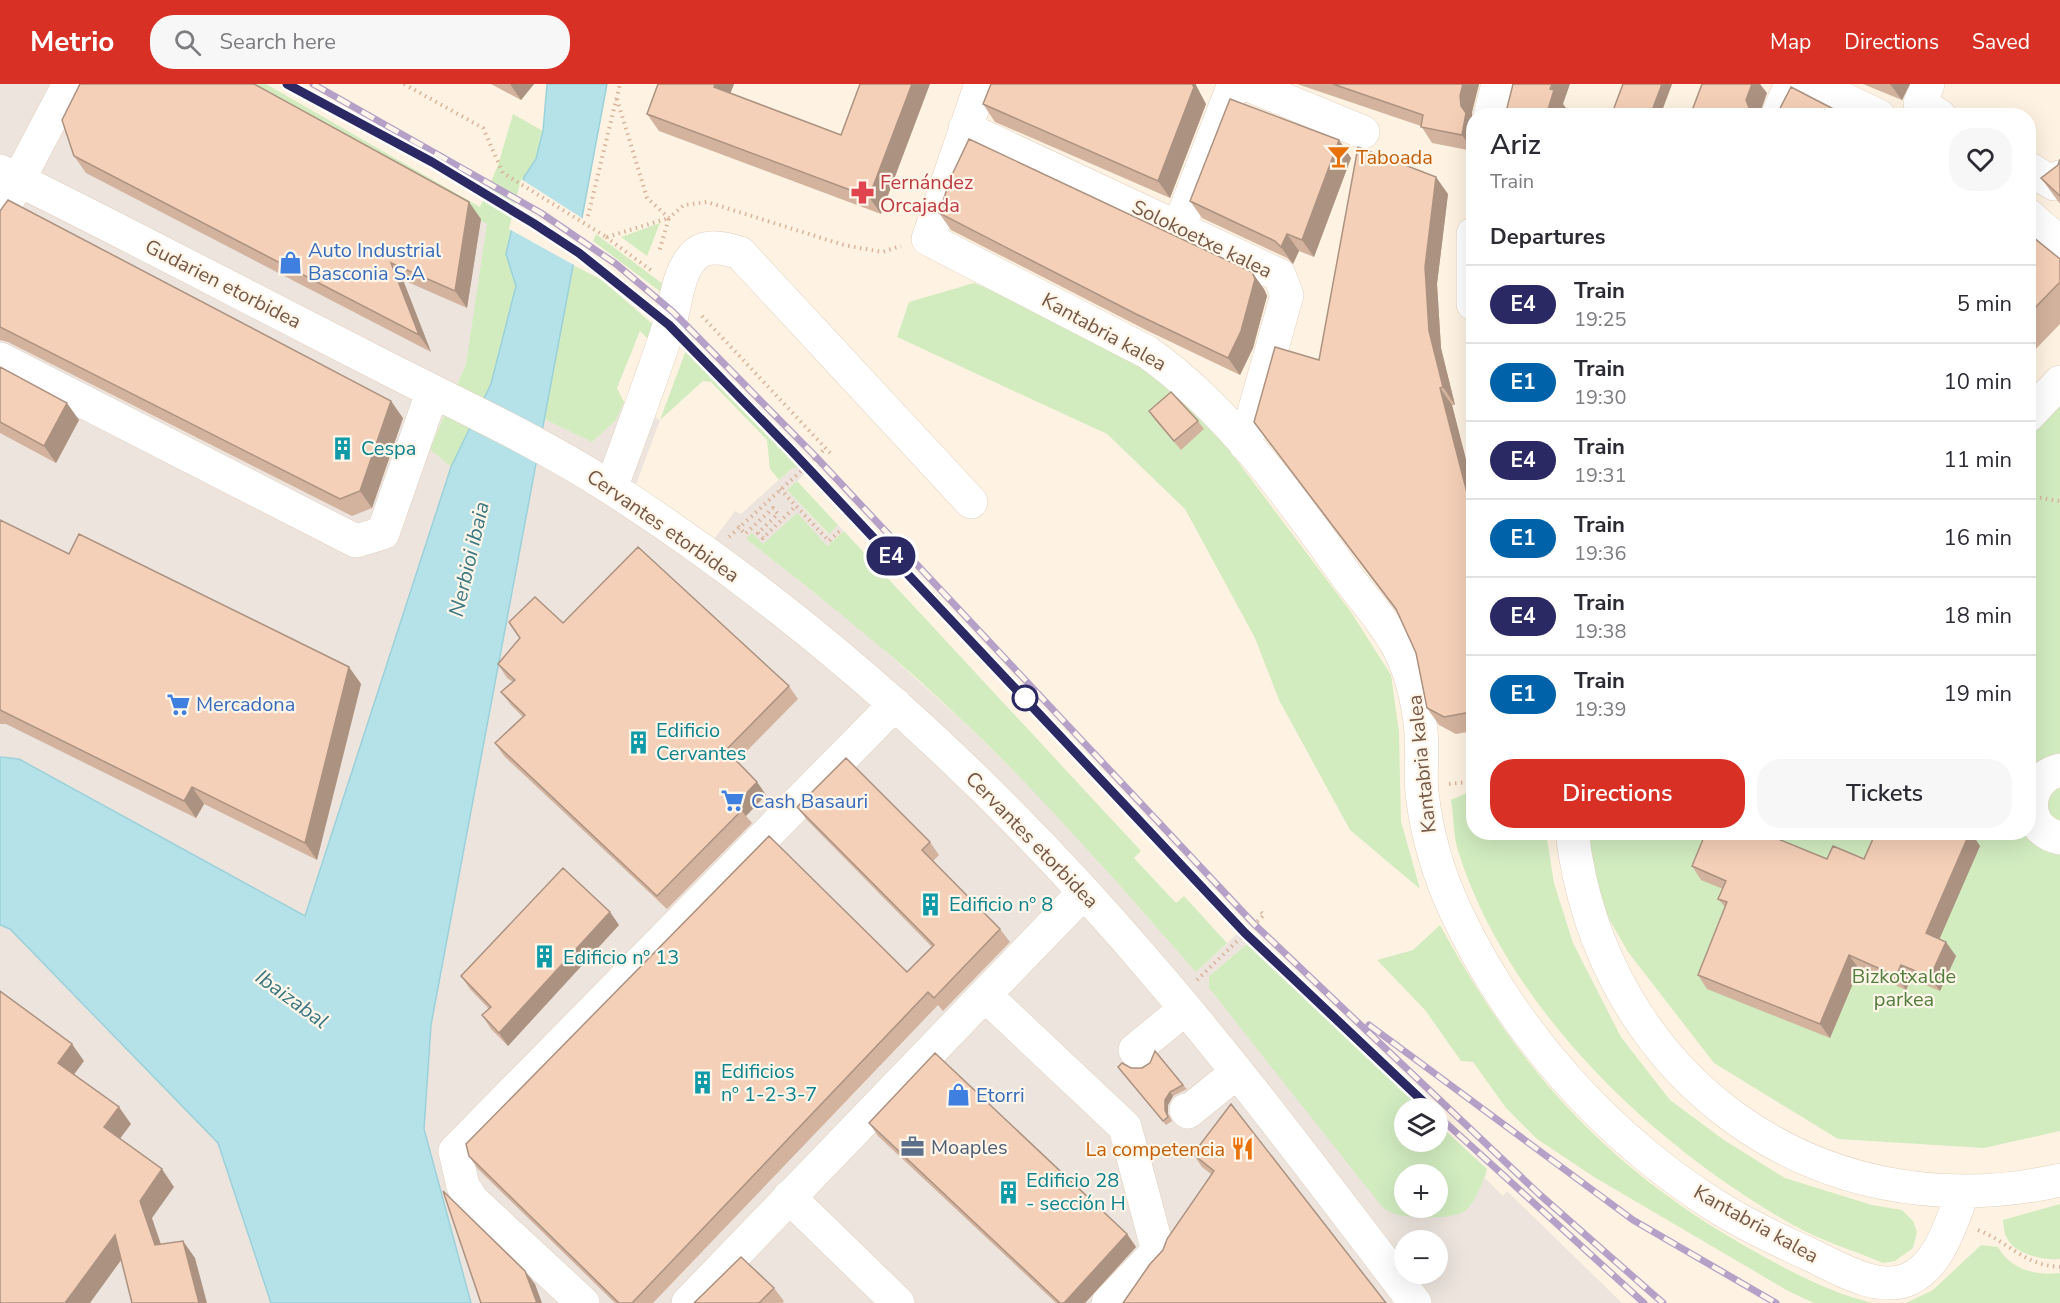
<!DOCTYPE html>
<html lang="en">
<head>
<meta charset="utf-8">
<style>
	:root { --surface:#fff; --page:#f7f7f7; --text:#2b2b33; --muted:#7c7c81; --line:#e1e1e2; --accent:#d93025 }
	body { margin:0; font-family:"Nunito Sans",sans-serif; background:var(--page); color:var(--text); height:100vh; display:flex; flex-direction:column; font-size:22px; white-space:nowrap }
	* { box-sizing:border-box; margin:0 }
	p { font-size:20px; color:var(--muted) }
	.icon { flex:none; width:33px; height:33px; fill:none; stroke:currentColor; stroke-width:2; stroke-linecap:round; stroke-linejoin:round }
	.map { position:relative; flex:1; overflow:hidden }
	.drawer { position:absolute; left:1466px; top:24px; width:570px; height:732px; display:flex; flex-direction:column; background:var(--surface); border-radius:24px; box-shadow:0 6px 24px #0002 }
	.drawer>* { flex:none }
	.badge { padding:0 12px; border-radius:20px; font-size:21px; line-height:39px }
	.fabs { position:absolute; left:1394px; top:1014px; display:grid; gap:12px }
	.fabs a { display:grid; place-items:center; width:54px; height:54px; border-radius:50%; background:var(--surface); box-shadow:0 6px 24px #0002; font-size:30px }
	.map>.badge { position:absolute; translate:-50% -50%; box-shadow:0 0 0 3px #fff }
	h2 { padding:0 24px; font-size:22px; line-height:54px }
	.round { display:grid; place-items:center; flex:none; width:63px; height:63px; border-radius:24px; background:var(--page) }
	.summary { display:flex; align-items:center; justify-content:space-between; height:102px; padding:0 24px }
	h1 { font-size:28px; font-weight:600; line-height:45px }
	.primary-button { display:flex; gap:12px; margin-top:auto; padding:12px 24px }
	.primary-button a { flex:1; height:69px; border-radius:24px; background:var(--accent); color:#fff; font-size:24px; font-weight:600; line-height:69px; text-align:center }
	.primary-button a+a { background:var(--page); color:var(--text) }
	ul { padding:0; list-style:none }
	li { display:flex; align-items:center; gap:18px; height:78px; padding:0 24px; border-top:2px solid var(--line) }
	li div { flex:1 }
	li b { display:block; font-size:22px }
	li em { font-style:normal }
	li .badge { min-width:66px; font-weight:700; text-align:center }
	header { display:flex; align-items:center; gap:36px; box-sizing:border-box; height:84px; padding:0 30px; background:var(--accent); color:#fff }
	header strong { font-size:28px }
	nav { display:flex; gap:33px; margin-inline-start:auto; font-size:21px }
	.search { width:420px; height:54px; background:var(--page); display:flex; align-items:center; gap:15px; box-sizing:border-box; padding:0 21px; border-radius:24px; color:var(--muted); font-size:22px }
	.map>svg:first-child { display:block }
</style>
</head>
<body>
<header>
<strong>Metrio</strong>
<div class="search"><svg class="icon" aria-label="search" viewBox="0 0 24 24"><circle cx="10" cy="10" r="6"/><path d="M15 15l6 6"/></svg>Search here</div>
<nav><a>Map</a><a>Directions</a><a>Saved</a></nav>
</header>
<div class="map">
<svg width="2060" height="1219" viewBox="0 0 2060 1219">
	<rect width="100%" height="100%" fill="#fef3e2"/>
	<path fill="#ece4dd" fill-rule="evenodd" d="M0,0H235L488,140L466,280L430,364L451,383L305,833L20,675L0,673Z
		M624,318L660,336L635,403L714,455L735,427L741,430L793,383L795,385L799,381L807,388L787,406L828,450L838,441L844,447L827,462L763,460L746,455L864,548L964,638L1053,726L1196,888L1237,850L1247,860L1209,892V904L1387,1127L1466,1126L1485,1094L1503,1112L1507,1107L1622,1219H471L424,1045L431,941L544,335L592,358L616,336ZM1404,1156H1437V1190H1404Z
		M0,841L10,845L218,1059L271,1219H0Z"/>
	<path fill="#d2ecc0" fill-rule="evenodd" d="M235,0H266L480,123L498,81L513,30L543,47L536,75L524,93L506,170L516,202L491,300L451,383L430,365L466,280L487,140Z
		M660,139L647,172L621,153Z
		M596,150L663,200L662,209L593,157Z
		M573,181L602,196L656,243L651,258L640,247L617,304L624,318L616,336L592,358L544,335Z
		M974,199L1055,232L1143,285L1211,342L1351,528L1391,591L1399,648L1401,737L1420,805L1350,746L1279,616L1255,554L1185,425L1107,350L897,253L909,218Z
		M686,266L799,381L795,385L793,383L779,396L770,385L767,356L711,298L703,297L660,336Z
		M2060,320V1047L1984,1064L1838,1055L1714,979L1628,868L1593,807L1583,749L2028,748V351Z
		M797,397L838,441L829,450L787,406Z
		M797,429L827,462L844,447L1141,767L1134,774L1176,819L1184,812L1227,859L1196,888C1121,803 1047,717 965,639C896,572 821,514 746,455L752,449L763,460Z
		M1473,706V748L1546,749L1554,799L1573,859L1621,953L1670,1016L1724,1056L1785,1094L1872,1121L1902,1126L1913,1137L1917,1148L1913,1164L1895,1177L1883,1179C1855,1167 1822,1157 1795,1142C1655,1064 1509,926 1459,770C1453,753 1454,733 1451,716Z
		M1440,841C1518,984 1603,1080 1745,1162C1784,1184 1829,1209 1873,1219H1814L1790,1208L1594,1093L1537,1055L1506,1024L1473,978L1461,977L1425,926L1377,876L1413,866Z
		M1247,860L1422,1024H1404V1058H1437V1039L1487,1085C1484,1097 1475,1119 1465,1127C1453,1136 1403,1135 1390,1128C1385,1126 1382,1122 1379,1119L1209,904V892ZM1404,1090H1437V1124H1404Z
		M2060,1120V1175C2046,1177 2020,1171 2010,1159C2004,1152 2004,1144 2003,1136Z
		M1981,1161L1998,1163C2010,1185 2035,1192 2060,1189V1219H1906L1933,1206Z"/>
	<path fill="#b5e1e8" stroke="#9bd1da" stroke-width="1.5" d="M547,0H607L431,941L424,1045L471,1219H271L218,1059L10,845L0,841V673L19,675L305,832L451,383L491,300L516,202L506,170L524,93L536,75L543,47Z"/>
	<path fill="#fef3e2" d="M521,95L585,136L576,182L509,145Z"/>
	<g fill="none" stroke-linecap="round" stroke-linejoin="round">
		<defs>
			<path id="minor" d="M981,0L928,155L1147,268C1227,324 1292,415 1348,494C1364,515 1384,537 1397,561C1411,586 1418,618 1421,647C1423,667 1420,688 1422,709C1427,751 1438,790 1456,828C1512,948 1607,1054 1719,1124C1748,1142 1780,1157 1811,1171C1838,1184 1879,1209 1909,1195C1940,1181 1951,1138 1963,1109
				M1246,0L1363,48
				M1812,0L1879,32
				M1928,0L1920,19L1940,32
				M1490,32L1498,0
				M1777,32L1791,0
				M965,44L1279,191L1287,211L1245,360
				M2028,84L2054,100L2060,93
				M0,87C125,148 247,213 371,276C450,317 533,354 608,402C815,535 999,704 1158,892C1248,997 1331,1109 1415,1219
				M0,131L69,0
				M2028,131L2060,159
				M1179,143L1234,0
				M1473,150V220
				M0,275L356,457L383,449L432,309
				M2028,332L2060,298
				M611,404C631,350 651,297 669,242C676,221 677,190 693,173C705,159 725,164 740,169L971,418
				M2060,686C2023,695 2021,746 2060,754
				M1572,748C1601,994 1818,1151 2060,1096
				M985,911L1125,1043L1158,1167L1108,1219
				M1140,971L1135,966L1185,925
				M1186,1026L1188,1028L1236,989
				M789,1113L898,1219
				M583,1219L472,1116L463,1102L455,1067L895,620
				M688,1219L1084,808"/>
		</defs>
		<use href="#minor" stroke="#e2cfbd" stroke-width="34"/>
		<path stroke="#d9b39b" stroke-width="4" stroke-dasharray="1.5 4.5" stroke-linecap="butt" d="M404,0L483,44L503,89L608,154
			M617,15L647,114L669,134L684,121L707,118L844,161L882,168L901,162
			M588,132L620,0
			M606,153L652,187
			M607,153L669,134L659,168
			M702,232L831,370
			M780,405L829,457L842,445
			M2028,412L2060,417
			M738,442L745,450L773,424L778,430L758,449L763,454L796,422
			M729,453L826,364
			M1449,700L1468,698L1469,667H1473
			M1197,896L1264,831L1260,827
			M1978,1146C2009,1158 2023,1181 2060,1183"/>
		<use href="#minor" stroke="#fff" stroke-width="33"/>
		<defs>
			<path id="rail" d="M287,0L432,78L533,139L607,191L669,241L806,381L1245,849L1430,1024
				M313,0L541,129L616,180L673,228L816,373L1254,840L1539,1110L1663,1219
				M1369,941L1633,1136L1776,1219
				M1437,1031L1644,1219"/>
		</defs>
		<use href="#rail" stroke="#b5a0c7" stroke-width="7"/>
		<use href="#rail" stroke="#fff6e9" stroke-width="4.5" stroke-dasharray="14" stroke-linecap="butt"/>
	</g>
	<path fill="#d3b39e" d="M491,0H534L521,16Z
		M658,0H734L730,9L841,51L881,130L659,47L647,30Z
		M1297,0H1479L1472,28L1473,67L1432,59L1421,42Z
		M1623,0H1672L1660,32H1619L1614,24Z
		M1863,0H1910L1902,16Z
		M983,20H1206L1170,114L995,38Z
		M1339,56L1351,74L1314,173L1299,167L1293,180L1287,174L1202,134L1190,117Z
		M74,72L481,135L467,224L403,196L431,268L86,89Z
		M2060,75V120L2041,94L2058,81Z
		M1448,110L1437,200L1441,264L1455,321H1452L1473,403V647L1456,650L1439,641L1427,624L1416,569L1397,528L1254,338L1319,276Z
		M0,127L403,334L372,424L352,432L8,258L0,256Z
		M939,129L1264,205L1267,212L1253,264L1240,291L1148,247L951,146Z
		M2028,149L2060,175V240L2028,273Z
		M0,283L79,336L56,379L0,349Z
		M1149,327L1198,337L1204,345L1181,366L1155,336Z
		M0,436L69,470L349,583L361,600L317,776L204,720L196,734L6,640H0Z
		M563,539L789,602L798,615L737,677L757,698L766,711L746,732L752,739L667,825L504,672L495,659L523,633L511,621L501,608L513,598L507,594L498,580Z
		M797,723L930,758L939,771L933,777L1000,845L1010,858L943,927L938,921L653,1219H615L478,1085L469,1072L907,888L932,863L807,736Z
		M1774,748L1772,753L1827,775H1864L1980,762L1939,855L1956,872L1940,907L1911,895L1906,906L1859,885L1830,954L1707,905L1698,891L1725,823L1718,815L1723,805L1701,796L1692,782Z
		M619,841L508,962L491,945L482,931L489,925L470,905L461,892Z
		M1118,983L1131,984L1183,1001L1187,1005L1173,1012L1168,1021V1030L1172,1037L1166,1041Z
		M869,1039L1127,1150L1136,1163L1085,1219H1056L878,1052Z
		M1193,1070L1386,1219L1163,1166L1211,1090L1202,1083Z
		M774,1204L784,1217L782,1219H694Z"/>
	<path fill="#ac9281" d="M510,0H534L521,16Z
		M715,0H734L726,21L714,3Z
		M912,0H930L881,130L869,113Z
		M1192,0H1196V1L1206,20L1170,114L1158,97Z
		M1463,0H1479L1472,28L1473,39V67L1462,51L1460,12Z
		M1552,0H1570L1563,20L1566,24L1563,32H1546Z
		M1662,0H1672L1660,32H1650Z
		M1752,0H1760L1767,9L1759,32H1754L1750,26L1746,16Z
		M1890,0H1910L1902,16Z
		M1339,56L1351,74L1314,173L1302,156Z
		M1436,93L1448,110L1437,200L1441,264L1455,321L1443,303L1429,247L1425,183Z
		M469,118L481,135L467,224L455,207Z
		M1287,150L1299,167L1293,180L1281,163Z
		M391,179L403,196L431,268L419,251Z
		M1252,188L1264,205L1267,212L1253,264L1240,291L1228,274Z
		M1440,304L1452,321L1473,403V432Z
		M391,317L403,334L372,424L360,407Z
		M67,319L79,336L56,379L44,362Z
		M349,583L361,600L317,776L305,759Z
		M757,698L766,711L746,732L736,720Z
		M192,703L204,720L196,734L184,717Z
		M1759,748H1774L1769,762Z
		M1970,748H1971L1980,762L1936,863L1926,849Z
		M610,828L619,841L508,962L499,949Z
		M1946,858L1956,872L1940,907L1930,893Z
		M1849,871L1859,885L1830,954L1820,940Z
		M1901,881L1911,895L1906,906L1896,892Z
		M72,960L84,977L70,996L58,979Z
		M1170,1008L1173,1012L1168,1021V1030L1172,1037L1165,1026V1016Z
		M119,1023L131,1040L116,1060L104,1043Z
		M162,1085L174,1103L152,1134L167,1178L155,1161L140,1117Z
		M1127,1150L1136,1163L1085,1219H1064Z
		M115,1151L127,1168L90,1219H65Z
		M183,1157L195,1174L207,1219H199Z
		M525,1187L535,1200L542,1219H537Z"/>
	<path fill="#f5d0b8" stroke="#ac9281" stroke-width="1.5" d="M80,0H254L469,118L455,207L391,179L419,251L74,72L62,36Z
		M658,0H715L714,3L841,51L860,0H912L869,113L647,30Z
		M991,0H1192L1194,3L1158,97L983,20Z
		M1333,0H1463L1460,12L1461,22L1466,29L1462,51L1421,43L1423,31Z
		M1513,0H1552L1550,5L1554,6L1546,32H1505Z
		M1623,0H1662L1650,32H1631L1614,24Z
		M1702,0H1752L1746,16L1750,26L1757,32H1690Z
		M1791,3L1847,32H1772L1777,30Z
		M1230,15L1339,56L1302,156L1287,150L1281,163L1275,157L1190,117Z
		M969,55L1252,188L1255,195L1241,247L1228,274L1136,230L939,129L951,93Z
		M1358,63L1436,93L1425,183L1429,247L1443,303L1440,304L1473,432V626L1471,628L1444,633L1427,624L1416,569L1396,525L1254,338L1275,263L1319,276Z
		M2060,75V112L2041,94L2058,81Z
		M8,116L391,317L360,407L340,415L0,243V127Z
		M2028,149L2060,175V198L2028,231Z
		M0,283L67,319L44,362L0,338Z
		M1171,308L1198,337L1174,357L1149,327Z
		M0,436L69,470L79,450L349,583L305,759L192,703L184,717L0,626Z
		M638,463L789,602L726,666L757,698L736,720L742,726L657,812L495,659L525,631L501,608L515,596L498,580L520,554L509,538L535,513L563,539Z
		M846,674L930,758L922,766L1000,845L934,914L928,908L632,1219H619L469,1072L466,1060L769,752L907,888L934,861L797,723Z
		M1706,748H1761L1827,775L1833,762L1864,775L1876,748H1970L1926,849L1946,858L1930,893L1901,881L1896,892L1849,871L1820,940L1698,891L1727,818L1718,815L1726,797L1692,782Z
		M563,784L610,828L499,949L482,931L491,923L461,892Z
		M0,907L72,960L58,979L119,1023L104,1043L162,1085L140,1117L155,1161L183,1157L199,1219H132L115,1151L65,1219H0Z
		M1155,967L1183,1001L1170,1008L1165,1016V1026L1168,1033L1163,1037L1118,983L1122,979L1131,984H1142L1150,979Z
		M935,969L1127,1150L1064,1219H1060L869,1039Z
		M1231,1020L1386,1219H1123L1150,1180L1163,1166L1167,1155L1214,1087L1193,1070Z
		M443,1107L525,1187L537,1219H481Z
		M741,1173L774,1204L759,1219H694Z"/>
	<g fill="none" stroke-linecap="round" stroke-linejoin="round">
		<defs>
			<path id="line" d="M287,0L432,78L533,139L579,169L669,241L791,366L1245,849L1430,1024"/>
		</defs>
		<use href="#line" stroke="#fff" stroke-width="14"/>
		<use href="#line" stroke="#2b2963" stroke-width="9"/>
	</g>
	<defs>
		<symbol id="bar-bare" viewBox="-9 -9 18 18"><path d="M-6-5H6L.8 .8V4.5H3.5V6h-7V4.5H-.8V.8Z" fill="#e8710a" stroke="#fff6e9" stroke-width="2.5" paint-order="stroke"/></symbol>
		<symbol id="pharmacy-bare" viewBox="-9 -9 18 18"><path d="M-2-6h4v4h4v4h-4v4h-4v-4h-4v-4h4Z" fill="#e0444e" stroke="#fff6e9" stroke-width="2.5" paint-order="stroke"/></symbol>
		<symbol id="shop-bare" viewBox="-9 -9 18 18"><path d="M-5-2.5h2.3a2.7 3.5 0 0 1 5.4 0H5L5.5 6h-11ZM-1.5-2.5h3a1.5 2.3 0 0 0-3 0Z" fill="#3f7fe0" stroke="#fff6e9" stroke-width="2.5" paint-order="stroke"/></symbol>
		<symbol id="building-bare" viewBox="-9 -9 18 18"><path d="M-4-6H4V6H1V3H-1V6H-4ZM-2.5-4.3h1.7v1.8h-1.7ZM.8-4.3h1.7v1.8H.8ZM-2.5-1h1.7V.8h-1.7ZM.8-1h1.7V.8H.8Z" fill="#0f9aa8" stroke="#fff6e9" stroke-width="2.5" paint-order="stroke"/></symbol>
		<symbol id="supermarket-bare" viewBox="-9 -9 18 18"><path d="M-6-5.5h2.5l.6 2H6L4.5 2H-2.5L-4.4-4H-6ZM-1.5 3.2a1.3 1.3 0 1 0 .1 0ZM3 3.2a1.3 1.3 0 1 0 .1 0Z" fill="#3f7fe0" stroke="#fff6e9" stroke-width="2.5" paint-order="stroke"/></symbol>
		<symbol id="office-bare" viewBox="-9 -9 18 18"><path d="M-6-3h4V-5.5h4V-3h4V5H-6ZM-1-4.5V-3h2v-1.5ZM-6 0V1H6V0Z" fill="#5c6f8a" stroke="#fff6e9" stroke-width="2.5" paint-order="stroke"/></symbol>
		<symbol id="restaurant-bare" viewBox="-9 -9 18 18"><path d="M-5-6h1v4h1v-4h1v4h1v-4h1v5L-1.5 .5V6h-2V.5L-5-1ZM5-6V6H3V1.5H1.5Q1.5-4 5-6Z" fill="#e8710a" stroke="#fff6e9" stroke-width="2.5" paint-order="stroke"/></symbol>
	</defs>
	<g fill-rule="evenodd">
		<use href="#bar-bare" x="1322" y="56" width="33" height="33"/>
		<use href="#pharmacy-bare" x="846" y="92" width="33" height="33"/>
		<use href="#shop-bare" x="274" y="162" width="33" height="33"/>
		<use href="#building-bare" x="326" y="348" width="33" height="33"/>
		<use href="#supermarket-bare" x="162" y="604" width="33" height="33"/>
		<use href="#building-bare" x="622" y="642" width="33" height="33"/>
		<use href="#supermarket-bare" x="716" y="700" width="33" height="33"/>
		<use href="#building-bare" x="914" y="804" width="33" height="33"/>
		<use href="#building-bare" x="528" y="856" width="33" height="33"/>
		<use href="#building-bare" x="686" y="982" width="33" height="33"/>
		<use href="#shop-bare" x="942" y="994" width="33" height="33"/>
		<use href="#office-bare" x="896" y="1046" width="33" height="33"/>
		<use href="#restaurant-bare" x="1226" y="1048" width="33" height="33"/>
		<use href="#building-bare" x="992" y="1092" width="33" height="33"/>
	</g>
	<circle fill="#fff" stroke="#2b2963" stroke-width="3" cx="1025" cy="614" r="12"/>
	<g text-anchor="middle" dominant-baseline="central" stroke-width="4.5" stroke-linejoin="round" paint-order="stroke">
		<g font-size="20" fill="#c56008" stroke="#fff6e9" text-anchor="start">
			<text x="1356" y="73">Taboada</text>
			<text x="1225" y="1065" text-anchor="end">La competencia</text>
		</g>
		<g font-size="20" fill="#be3a42" stroke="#fff6e9" text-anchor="start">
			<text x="880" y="98">Fernández<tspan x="880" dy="23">Orcajada</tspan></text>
		</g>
		<g font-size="20" fill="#775847" stroke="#fff6e9">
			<text transform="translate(1202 155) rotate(26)">Solokoetxe kalea</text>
			<text transform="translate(223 200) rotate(27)">Gudarien etorbidea</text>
			<text transform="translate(1104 248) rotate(29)">Kantabria kalea</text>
			<text transform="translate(663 442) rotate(35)">Cervantes etorbidea</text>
			<text transform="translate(1422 680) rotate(-96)">Kantabria kalea</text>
			<text transform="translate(1032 756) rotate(46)">Cervantes etorbidea</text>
			<text transform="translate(1756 1140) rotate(29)">Kantabria kalea</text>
		</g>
		<g font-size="20" fill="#366cbe" stroke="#fff6e9" text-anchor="start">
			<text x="308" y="166">Auto Industrial<tspan x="308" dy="23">Basconia S.A</tspan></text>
			<text x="196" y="620">Mercadona</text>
			<text x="751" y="717">Cash Basauri</text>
			<text x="976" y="1011">Etorri</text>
		</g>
		<g font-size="20" fill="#0d838f" stroke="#fff6e9" text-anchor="start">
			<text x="361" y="364">Cespa</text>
			<text x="656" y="646">Edificio<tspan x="656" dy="23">Cervantes</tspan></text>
			<text x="949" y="820">Edificio nº 8</text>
			<text x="563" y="873">Edificio nº 13</text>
			<text x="721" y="987">Edificios<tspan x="721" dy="23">nº 1-2-3-7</tspan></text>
			<text x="1026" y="1096">Edificio 28<tspan x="1026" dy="23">- sección H</tspan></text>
		</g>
		<g font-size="20" fill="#517d3e" stroke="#fff6e9">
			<text x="1904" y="892">Bizkotxalde<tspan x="1904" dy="23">parkea</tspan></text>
		</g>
		<g font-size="20" fill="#4e5e75" stroke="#fff6e9" text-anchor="start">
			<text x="931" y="1063">Moaples</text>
		</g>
		<g font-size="21" font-style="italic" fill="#3c7984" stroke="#fff6e9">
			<text transform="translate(469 475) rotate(-77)">Nerbioi ibaia</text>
			<text transform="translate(292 915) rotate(36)">Ibaizabal</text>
		</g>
	</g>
</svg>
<div class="fabs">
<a><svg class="icon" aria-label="layers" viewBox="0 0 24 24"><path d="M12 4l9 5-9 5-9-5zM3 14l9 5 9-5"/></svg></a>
<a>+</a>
<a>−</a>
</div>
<b class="badge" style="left:891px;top:472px;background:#2b2963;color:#fff">E4</b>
<section class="drawer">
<div class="summary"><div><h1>Ariz</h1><p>Train</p></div><a class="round"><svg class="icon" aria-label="heart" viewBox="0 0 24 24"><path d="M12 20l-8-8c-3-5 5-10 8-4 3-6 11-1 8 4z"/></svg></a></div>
<h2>Departures</h2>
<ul>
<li><span class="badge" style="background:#2b2963;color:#fff">E4</span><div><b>Train</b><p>19:25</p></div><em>5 min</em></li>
<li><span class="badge" style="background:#0063a9;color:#fff">E1</span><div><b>Train</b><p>19:30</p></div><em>10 min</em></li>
<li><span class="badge" style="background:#2b2963;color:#fff">E4</span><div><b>Train</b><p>19:31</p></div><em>11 min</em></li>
<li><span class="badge" style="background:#0063a9;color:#fff">E1</span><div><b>Train</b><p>19:36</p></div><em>16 min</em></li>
<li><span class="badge" style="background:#2b2963;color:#fff">E4</span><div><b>Train</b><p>19:38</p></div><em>18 min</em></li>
<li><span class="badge" style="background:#0063a9;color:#fff">E1</span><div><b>Train</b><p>19:39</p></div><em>19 min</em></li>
</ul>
<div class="primary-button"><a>Directions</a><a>Tickets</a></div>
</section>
</div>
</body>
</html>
